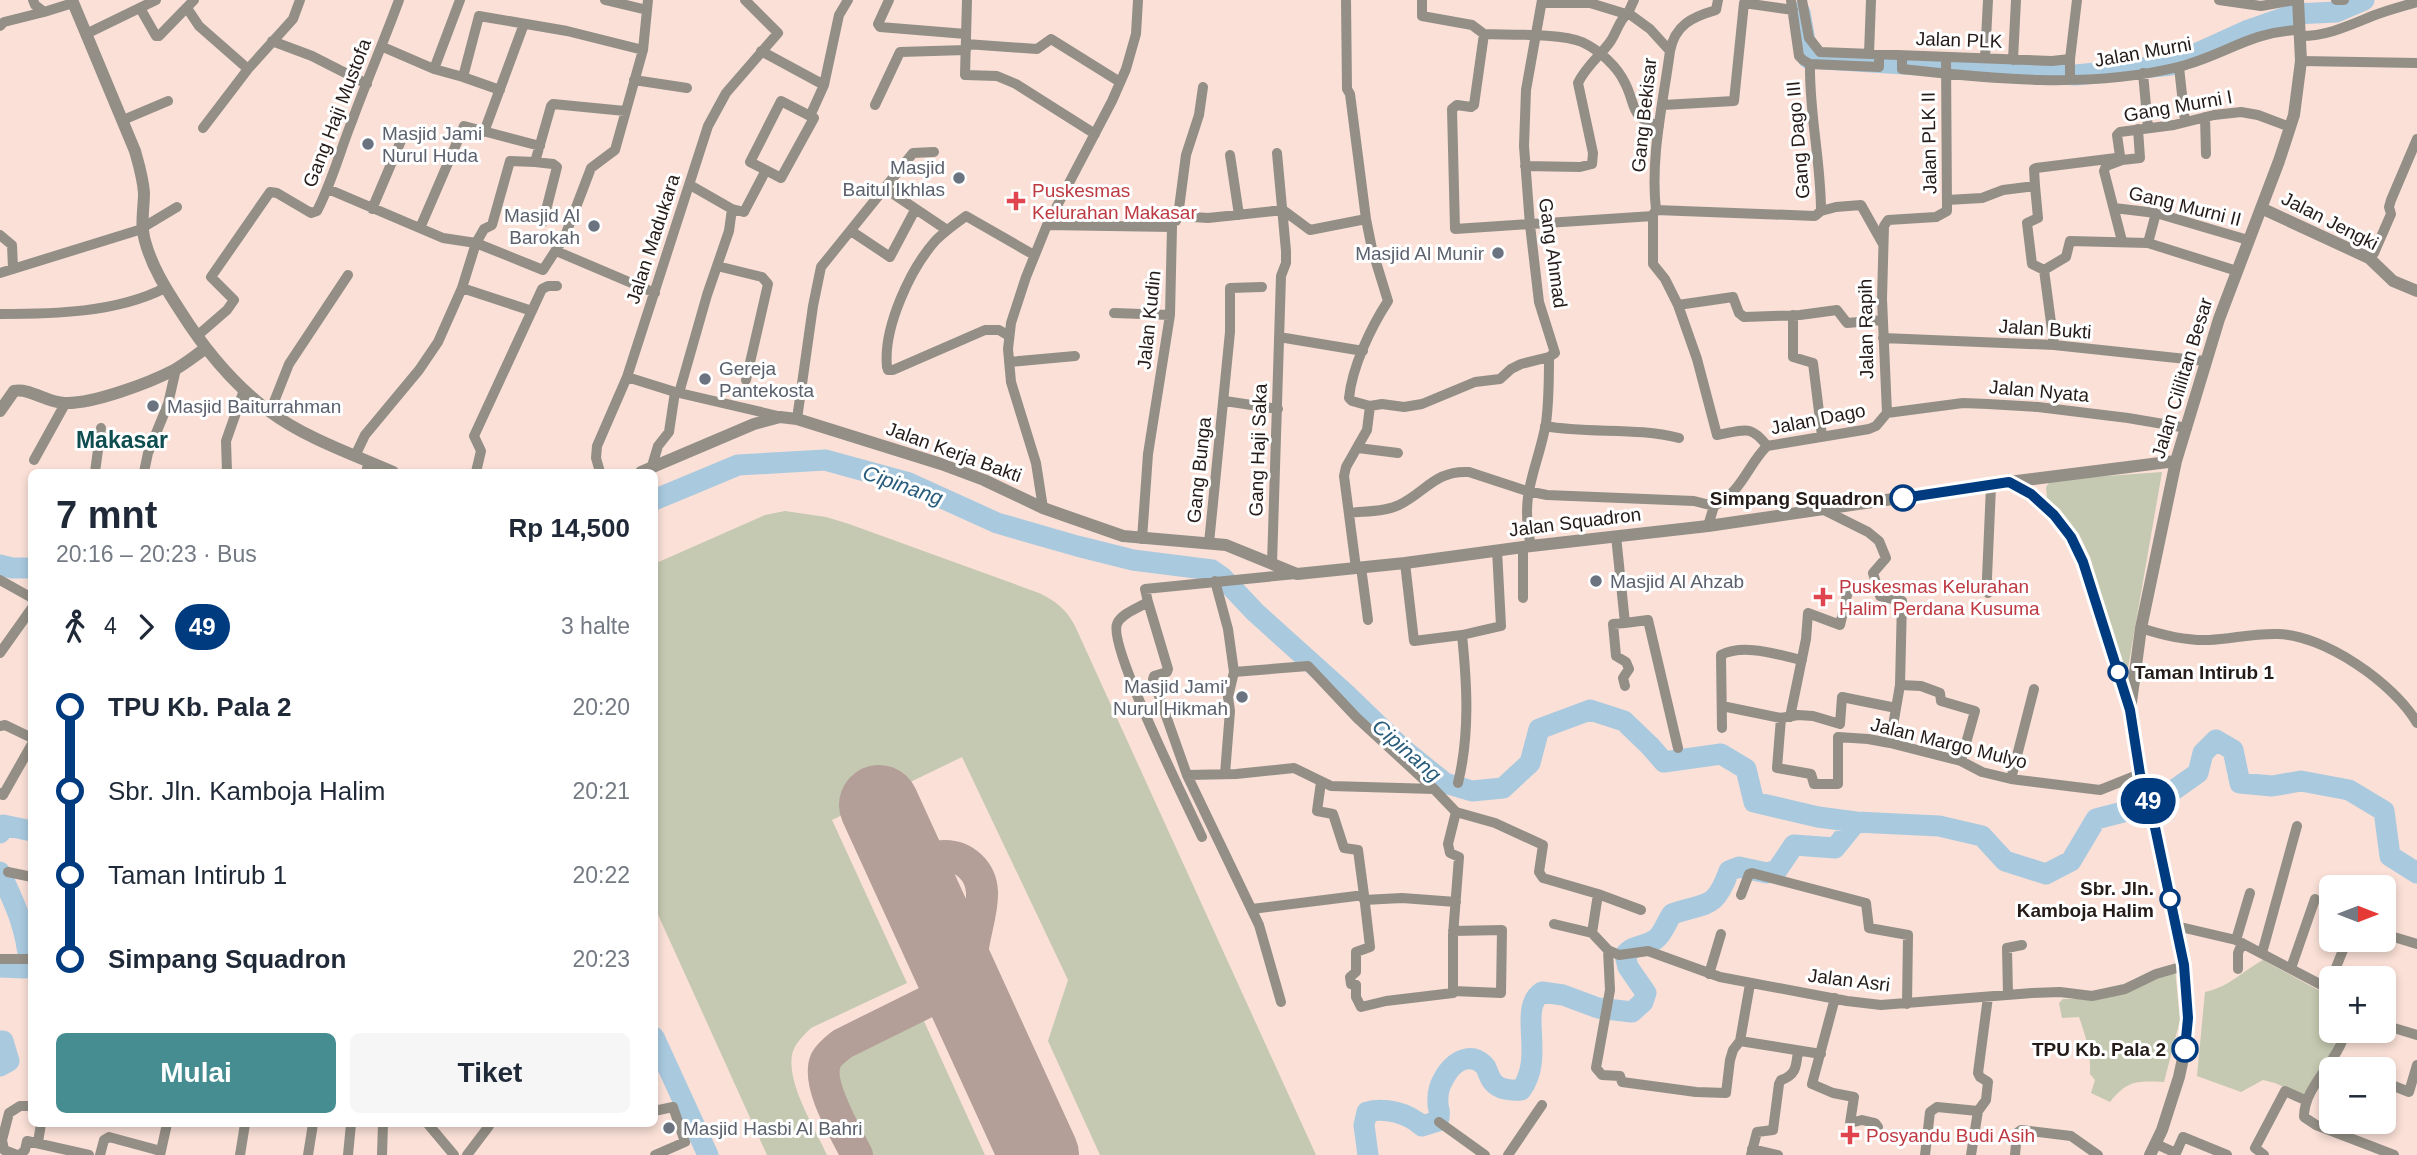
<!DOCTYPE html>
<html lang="id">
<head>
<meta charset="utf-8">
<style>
	:root { --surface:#fff; --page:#f6f6f7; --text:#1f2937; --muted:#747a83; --accent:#458d90 }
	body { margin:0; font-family:Helvetica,sans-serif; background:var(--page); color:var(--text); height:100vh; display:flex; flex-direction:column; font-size:26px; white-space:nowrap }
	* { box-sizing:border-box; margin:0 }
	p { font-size:23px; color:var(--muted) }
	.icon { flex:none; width:38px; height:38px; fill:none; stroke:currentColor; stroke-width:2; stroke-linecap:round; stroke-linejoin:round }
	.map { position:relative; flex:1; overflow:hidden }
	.sheet { position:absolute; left:28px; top:469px; width:630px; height:658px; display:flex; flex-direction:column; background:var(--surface); border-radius:10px; box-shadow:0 4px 10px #0003 }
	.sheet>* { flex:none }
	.badge { padding:0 14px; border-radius:23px; font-size:24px; line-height:46px }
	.needle { width:46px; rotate:90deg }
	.tools { position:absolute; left:2319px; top:875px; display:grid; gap:14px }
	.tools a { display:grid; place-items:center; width:77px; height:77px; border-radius:10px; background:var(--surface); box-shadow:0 4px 10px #0003; font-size:35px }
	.map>.badge { position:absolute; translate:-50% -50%; box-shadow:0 0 0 4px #fff }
	.legs { display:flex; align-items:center; gap:10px; height:77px; padding:0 28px; font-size:23px }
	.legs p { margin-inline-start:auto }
	.head { display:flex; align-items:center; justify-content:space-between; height:119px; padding:0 28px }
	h1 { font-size:38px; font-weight:800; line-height:52px }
	.button { display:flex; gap:14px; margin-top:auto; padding:14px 28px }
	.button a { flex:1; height:80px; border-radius:10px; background:var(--accent); color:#fff; font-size:28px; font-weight:800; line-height:80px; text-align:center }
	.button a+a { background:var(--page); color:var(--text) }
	ul { padding:0 28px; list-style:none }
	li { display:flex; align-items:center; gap:24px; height:84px; font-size:26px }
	li i { display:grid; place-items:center; width:10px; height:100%; margin:0 9px; background:currentColor }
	li i::after { content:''; width:18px; height:18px; margin:-9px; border:5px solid; border-radius:50%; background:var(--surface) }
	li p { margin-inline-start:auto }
	li:first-child i { background:linear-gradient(#0000 50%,currentColor 0) }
	li:last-child i { background:linear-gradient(currentColor 50%,#0000 0) }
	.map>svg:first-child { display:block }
</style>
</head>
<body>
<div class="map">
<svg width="2417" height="1155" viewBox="0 0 2417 1155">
	<rect width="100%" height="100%" fill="#fae0d7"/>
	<path fill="#c5c9b1" d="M2162,472L2128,668L2121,669L2090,557L2079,534L2055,511L2047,498L2046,487L2051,480Z
		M785,511L826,517L849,524L1039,593C1056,601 1066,609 1075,626L1316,1155H1100L1048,1041L1068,980L962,757L832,820L907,983L811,1028C803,1036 794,1044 792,1055C787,1085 815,1128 827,1155H767L655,908L654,564L765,515Z
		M2263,960L2331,997V1031H2337L2334,1047L2306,1098L2275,1083L2263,1080L2241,1092L2197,1076L2205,992C2231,986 2241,972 2263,960Z
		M2175,969L2180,1020L2164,1082C2136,1081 2128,1080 2110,1102L2091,1093L2095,1080L2090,1074C2091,1053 2086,1037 2079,1017L2062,1018L2059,1003L2063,999H2096Z
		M918,1008L985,1155H857C847,1134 823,1097 823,1074C822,1042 893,1018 918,1008Z"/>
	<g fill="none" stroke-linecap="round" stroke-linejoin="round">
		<path stroke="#a9c9df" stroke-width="21" d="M1800,12L1808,58L2076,75L2171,65L2246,31L2295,14L2336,12L2364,0
			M654,500L738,465L825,460L909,483L997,523L1077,546L1133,560L1212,570L1222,577L1255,612L1346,694L1404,750L1445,783L1472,791L1503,788L1530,763L1539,729L1590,710L1624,721L1650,746L1664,762L1721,754L1746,769L1754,802L1818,817L1856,822L1939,826L1982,836L2005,861L2046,874L2071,861L2096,819L2154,804L2198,773L2203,753L2216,740L2233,750L2240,783L2272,786L2301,781L2349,790L2384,811L2390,856L2417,873
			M0,565L12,568H32
			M0,833L3,825L32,831
			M0,872C15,904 26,927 29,963L24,968L0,967
			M654,1037L708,1155
			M0,1041H3L9,1061L0,1066
			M1368,1155L1364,1125L1367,1112C1385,1107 1408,1113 1422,1126L1438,1121C1441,1114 1439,1111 1438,1105C1437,1091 1440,1084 1447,1073C1455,1061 1471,1052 1484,1065C1488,1069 1486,1069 1489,1075C1494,1089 1507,1091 1521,1090C1546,1056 1517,1009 1542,992L1563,995L1598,1008L1632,1012L1643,1002L1646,993L1628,967L1625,955C1633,944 1646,947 1656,939C1663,934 1667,921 1672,914C1707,902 1715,910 1729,871L1739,867L1767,873L1777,870L1794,845L1835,848L1856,822"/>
		<path stroke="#b39e98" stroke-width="32" d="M947,955C926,934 888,910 908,876C915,863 928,856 943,856C964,855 981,871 982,892C983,912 973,936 972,956C970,982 977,1007 982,1031
			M857,1155C846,1133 815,1083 826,1060C829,1054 837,1048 842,1044L961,985"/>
		<path stroke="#b39e98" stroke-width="80" d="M879,805L1039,1155"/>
		<path stroke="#938f86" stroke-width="10" d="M33,0L35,5L44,12L73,3
			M605,0L647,10
			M889,0L878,24L880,27L966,34
			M967,0L965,75L997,76L1016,84L1095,134
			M1346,0L1347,89L1350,94L1366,219
			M1422,0V16L1472,25L1484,34
			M1634,0L1628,13L1650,29L1670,51C1663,104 1650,157 1656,210
			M1791,0L1799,56L1803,60L1810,64L1879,67V55
			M1802,0L1809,38L1820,52L2052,61L2070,59L2077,0
			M2219,0L2261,6L2295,0
			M2336,0H2344
			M1542,3H1590L1626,14
			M140,8L156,36H159L194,0
			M187,8L199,26L248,69
			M0,26L4,22L44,12
			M86,34L156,0
			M1484,34L1474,105L1471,107L1457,105L1452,109L1455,229L1653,216V264L1665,279L1678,305L1697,359L1717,435C1743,431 1750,423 1767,446
			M1484,34C1508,35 1561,33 1582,42C1599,50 1617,66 1625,83C1637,107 1629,117 1659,126
			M2301,36C2328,36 2350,25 2375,15C2388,10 2403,6 2417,2
			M272,41L312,56L367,84
			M966,44L1037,49L1051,39L1120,82
			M383,47L434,69L463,77L479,16L567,31L643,50
			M761,51L824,85L839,15L848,0
			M1670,51C1675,25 1692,17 1716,10L1718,0
			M1869,54L1871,0
			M1902,56V69C1993,79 2088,89 2178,67C2224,56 2250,31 2300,30
			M1985,58L1988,0
			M2070,59V80
			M2013,60L2016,0
			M2301,61L2417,63
			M1810,64C1809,113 1821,162 1821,211L1836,207L1861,205L1883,244
			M2179,67L2185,122
			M434,69L460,0
			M2143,73L2148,128
			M463,77L500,90
			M634,80L687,88
			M781,101L814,118L781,178L750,162Z
			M875,105L900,52L966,50
			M1663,105L1734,101L1744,3L1793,10
			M810,116L824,85
			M2205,117L2206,154
			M123,120L168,101
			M203,128L248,69L293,19L300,0
			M484,132L524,24
			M1230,155L1239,215
			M535,162L553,164L557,167L543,222
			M1525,166L1580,167L1592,164L1593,153L1578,83C1586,66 1600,56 1610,42C1617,32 1619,20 1628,13
			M690,185L732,209L744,212L766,170
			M2035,186L2038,218L2027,223L2032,264L2044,270L2054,345
			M328,189L443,238L476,243L543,270L565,236L591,168L615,150L643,50L648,0
			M886,189L947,230
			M1947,200L1982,198L2003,190L2035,186L2034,169L2036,168L2116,158L2120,156L2117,135L2120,132L2174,125L2214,115L2241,112L2258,115L2290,127
			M2114,208L2156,213L2248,240
			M372,209L403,136
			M1654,213L1656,210L1815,216L1821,211
			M1178,216L1208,218L1283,210L1310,230L1366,219L1372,249L1388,301C1371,327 1352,367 1349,398L1352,401L1370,406L1382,404L1404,407L1422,404L1475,382L1500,379L1511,369L1521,364L1549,357
			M1176,221L1178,216L1186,155L1199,115L1203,87
			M1047,225L1172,227
			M142,228L177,207
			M420,228L464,126L540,146
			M851,231L890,257L915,210
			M0,235L12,245L13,268
			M2122,241L2104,171L2106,166L2122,160L2140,158L2138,129
			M2148,243L2237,271
			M556,251L655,293
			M2369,258L2374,253L2391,214L2389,207L2391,200L2417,139
			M717,266L762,277L768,284L746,380
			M2044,270L2066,257L2070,241L2148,243L2156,213
			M0,273L142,229
			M462,288L532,311
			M1678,305L1733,297L1739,313L1744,317L1800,315L1837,310L1847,323L1882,320
			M1114,313L1170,315
			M0,314C53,314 116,313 165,288
			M1793,315V357L1813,363L1822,436
			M197,336L227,310L234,300L211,277L270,192L277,193L311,213L317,211C332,182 340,151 352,121C367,80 384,41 399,0
			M1009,336L999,330H985L893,370H888L887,367C883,328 910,269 936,240C945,231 955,224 966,216L1034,255
			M1279,337L1363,351
			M1883,338L2054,345L2205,361
			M1009,362L1075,356
			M627,377L675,392L778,416
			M679,393L707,295L729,231L732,209
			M1225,401L1278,409
			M270,412L289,364L348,275
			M1887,413L1882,299L1884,226L1888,220L1936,217L1947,211L1946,58
			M1887,413L1963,403L1988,404L2038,407L2128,418L2187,428
			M797,419L813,306L821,267L913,153L934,152
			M1545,426C1589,434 1636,427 1679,438
			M1358,448L1398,453
			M355,456L365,435L419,370L438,342L462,288L476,243L484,229L492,225L510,161L535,162L551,106L553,104L625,111
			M34,460L65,404
			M652,466L658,446L669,432L675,392
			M95,472L101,428
			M144,472L148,453L168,404L176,369
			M227,472L226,441L244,390
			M366,472L369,462
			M476,472L481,451L474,436L542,289L548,286H557
			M600,472L596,458L597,446L627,377L708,126L726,93L778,33L745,0
			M1043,508L1036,463L1011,382L1008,349L1011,323L1026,277L1047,225L1112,101L1126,69L1136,34L1138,0
			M1824,510L1868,532L1879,541L1886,558L1873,573L1880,596L1902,601L1900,685L1890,743
			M1349,513C1365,511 1384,512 1399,505C1426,492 1435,470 1469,472L1527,491L1547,495L1694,501L1714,506
			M1708,526L1714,506C1742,492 1747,466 1767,446L1869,429L1876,426L1887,413
			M1616,536L1625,623L1648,620L1678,748
			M1142,539L1148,454L1170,315L1172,227
			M1209,543L1230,332V288L1262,287
			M1531,546C1519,492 1537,472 1546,423C1549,401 1549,379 1549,357L1555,353L1539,302L1530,225L1524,146L1526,90L1542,0
			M1523,547V598
			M1405,563L1414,641L1462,635C1467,684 1470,734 1458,783
			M1272,564L1281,276L1286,263V251L1277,153
			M1361,567L1368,620
			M1356,568L1344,476L1346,467L1367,430L1370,406
			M0,580L32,598
			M1215,581L1228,629L1234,672
			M1988,593L1987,578L1991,486
			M1148,602L1168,669L1167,672L1154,676L1153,679L1187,775L1259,925L1281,1002
			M1625,623L1613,624L1616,656L1626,662L1629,669L1623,678L1625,686
			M2141,628C2162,635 2186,641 2209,640C2232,639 2254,633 2278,634C2324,635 2394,683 2417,723
			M1462,635L1501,626L1497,550
			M0,653L32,608
			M1234,672L1308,666L1357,718L1434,789
			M1900,685L1921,686L1940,693L1941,701L1975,711L1961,761
			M1722,706L1781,718L1798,715L1813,716L1840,724L1842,697L1896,708
			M1790,717L1806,639L1808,613L1840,625L1848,591L1876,584
			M1781,718L1777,768L1811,774L1814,784H1838V737L1868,739L1890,743L1961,761L1982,772L2011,779L2100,790L2140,774
			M0,726L5,725L32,738
			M1722,728L1721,655C1744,643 1778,655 1802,660
			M1225,774L1230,711L1228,697L1234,672
			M1187,775L1236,774L1294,768L1331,786L1434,789L1456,812L1495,823L1543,845L1539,872L1543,878L1598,894L1592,933L1608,950L1619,955L1648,951L1720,977L1847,1001L1881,1005L2032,993L2060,992L2092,996L2125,989L2156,974L2184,966
			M2011,779L2034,689
			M0,793L3,795L32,744
			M1202,837C1188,806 1108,647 1117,624C1121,613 1139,608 1148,602L1145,589L1296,574
			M8,872L32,877
			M1598,894L1641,910
			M1364,895L1370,947L1356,952V972L1350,977L1351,984L1356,985V997L1361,1007L1386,1001L1453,993V935L1459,857L1450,853L1448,844L1456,812
			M1741,895L1749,874L1752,873L1866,903L1869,928L1908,935L1907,1004
			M1364,900L1402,898L1456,902
			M1252,909L1364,895L1358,850L1344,848L1333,814L1317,811L1321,782
			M1554,924L1592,933
			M2176,926L2236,940L2331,990
			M2384,934L2417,944
			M2236,940L2250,893
			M1608,950L1610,990L1596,1068L1602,1075L1620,1076L1622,1082L1696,1092L1726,1093L1730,1060L1733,1050L1740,1041L1750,984
			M2262,953L2297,826
			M0,959H32
			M2291,968L2315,899
			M2238,969V953L2242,943
			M1709,974L1721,934
			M2325,986L2335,970L2347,940
			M1453,991L1501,993L1502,930L1453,931
			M2008,995L2007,948L2022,945
			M1835,998L1812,1084L1833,1093L1854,1097L1850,1123L1862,1120L1875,1123L1878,1127
			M2384,1025L2417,1035
			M2345,1031C2339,1062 2304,1085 2304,1117L2316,1125L2394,1155
			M1740,1041L1821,1054
			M2330,1063L2347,1069
			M2384,1082L2409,1092L2417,1065
			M654,1111L673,1107L685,1142L655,1155
			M1439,1122L1485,1155
			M428,1124L454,1155
			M38,1142L41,1124
			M2156,1144L2176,1153L2183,1137L2227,1155
			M1752,1149L1778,1155
			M17,1155L4,1150L2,1140L9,1113L20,1106H32
			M20,1155L25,1150L27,1141L89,1155
			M100,1155L104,1140L109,1137L161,1151
			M160,1155L167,1124
			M240,1155L245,1124
			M308,1155L313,1124
			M348,1155L351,1124
			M382,1155L383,1124
			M467,1155L489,1126
			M1508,1155L1542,1105
			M1751,1155L1757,1132L1773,1130L1779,1084L1781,1080C1797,1075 1796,1065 1798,1051
			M1925,1155L1930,1112L1937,1107L1978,1111L1986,1100L1988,1082L1980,1077L1978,1073L1988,997
			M1971,1155L1978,1111
			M2015,1155L2017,1133L2021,1130L2071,1136L2098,1155
			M2264,1155L2255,1148L2285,1091L2307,1101"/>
		<path stroke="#938f86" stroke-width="12" d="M72,0L135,151C139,165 143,178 144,193C144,209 140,225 145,241C152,267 166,289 181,312C205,350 233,384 269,411C305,438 352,454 393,472
			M2261,208L2369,258L2393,281L2417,291
			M0,411L14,391C31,388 47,403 65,403C93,404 149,383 174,370C185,364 196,355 206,348
			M641,472L754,424L780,417L797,419L941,464L984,480L1043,508L1123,536L1226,545L1297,574L1405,563L1531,546L1708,526L2009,482L2176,461
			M2009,482C2067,512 2081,556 2100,614C2109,645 2119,676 2129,707
			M2150,1155L2162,1130L2179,1077L2185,1049L2188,1018L2184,966L2153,818L2140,774L2130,710L2141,628L2176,461L2219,319L2279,161L2294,115L2301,61L2298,0"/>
	</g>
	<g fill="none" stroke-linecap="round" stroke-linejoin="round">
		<defs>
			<path id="line-1" d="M1903,498L2009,482L2031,494L2054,515L2071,537L2083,562L2130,710L2140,774L2153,818L2184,965L2188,1018L2185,1049"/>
		</defs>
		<use href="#line-1" stroke="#fff" stroke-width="16"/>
		<use href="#line-1" stroke="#003b80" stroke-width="10"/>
	</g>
	<g fill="#6b7280" stroke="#fff" stroke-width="2.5">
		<circle cx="368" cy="144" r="7"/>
		<circle cx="959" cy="178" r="7"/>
		<circle cx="594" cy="226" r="7"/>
		<circle cx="1498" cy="253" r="7"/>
		<circle cx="705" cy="379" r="7"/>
		<circle cx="153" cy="406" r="7"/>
		<circle cx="1596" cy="581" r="7"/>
		<circle cx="1242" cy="697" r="7"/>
		<circle cx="669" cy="1128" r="7"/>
	</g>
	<g fill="#e0444e" stroke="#fff" stroke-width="2.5">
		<path d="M1012.5 190.5h7v7h7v7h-7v7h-7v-7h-7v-7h7z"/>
		<path d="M1819.5 586.5h7v7h7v7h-7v7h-7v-7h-7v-7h7z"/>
		<path d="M1846.5 1124.5h7v7h7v7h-7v7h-7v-7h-7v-7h7z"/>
	</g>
	<g fill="#fff" stroke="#003b80" stroke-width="3.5">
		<circle cx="1903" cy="498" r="12"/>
		<circle cx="2118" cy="672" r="9"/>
		<circle cx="2170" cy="899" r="9"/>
		<circle cx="2185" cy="1049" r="12"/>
	</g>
	<g text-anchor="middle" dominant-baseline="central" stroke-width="6" stroke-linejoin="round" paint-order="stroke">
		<g font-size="19" fill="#251c19" stroke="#fff">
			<text transform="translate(1959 40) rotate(2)">Jalan PLK</text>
			<text transform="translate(2143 52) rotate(-10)">Jalan Murni</text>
			<text transform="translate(2178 106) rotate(-10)">Gang Murni I</text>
			<text transform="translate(337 113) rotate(-69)">Gang Haji Mustofa</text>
			<text transform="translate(1644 115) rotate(-84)">Gang Bekisar</text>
			<text transform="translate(1798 140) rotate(-95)">Gang Dago III</text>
			<text transform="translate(1929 143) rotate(-91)">Jalan PLK II</text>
			<text transform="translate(2185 206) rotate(14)">Gang Murni II</text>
			<text transform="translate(2330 221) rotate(27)">Jalan Jengki</text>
			<text transform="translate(653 239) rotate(-72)">Jalan Madukara</text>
			<text transform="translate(1553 253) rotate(82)">Gang Ahmad</text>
			<text transform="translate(1149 320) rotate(-84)">Jalan Kudin</text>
			<text transform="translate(1866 329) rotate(-91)">Jalan Rapih</text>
			<text transform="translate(2045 329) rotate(4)">Jalan Bukti</text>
			<text transform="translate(2182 378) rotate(-73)">Jalan Cililitan Besar</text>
			<text transform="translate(2039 391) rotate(5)">Jalan Nyata</text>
			<text transform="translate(1818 419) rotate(-11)">Jalan Dago</text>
			<text transform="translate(1258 450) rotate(-88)">Gang Haji Saka</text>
			<text transform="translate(954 452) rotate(20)">Jalan Kerja Bakti</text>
			<text transform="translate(1199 470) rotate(-84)">Gang Bunga</text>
			<text transform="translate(1575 522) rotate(-7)">Jalan Squadron</text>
			<text transform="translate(1949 743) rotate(14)">Jalan Margo Mulyo</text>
			<text transform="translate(1849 980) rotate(7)">Jalan Asri</text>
		</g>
		<g font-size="19" fill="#5b616d" stroke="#fff" text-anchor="start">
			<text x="382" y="133">Masjid Jami<tspan x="382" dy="22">Nurul Huda</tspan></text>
			<text x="945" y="167" text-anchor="end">Masjid<tspan x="945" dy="22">Baitul Ikhlas</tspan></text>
			<text x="580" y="215" text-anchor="end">Masjid Al<tspan x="580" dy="22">Barokah</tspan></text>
			<text x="1484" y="253" text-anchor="end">Masjid Al Munir</text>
			<text x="719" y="368">Gereja<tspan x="719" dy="22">Pantekosta</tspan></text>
			<text x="167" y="406">Masjid Baiturrahman</text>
			<text x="1610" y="581">Masjid Al Ahzab</text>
			<text x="1228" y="686" text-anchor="end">Masjid Jami'<tspan x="1228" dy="22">Nurul Hikmah</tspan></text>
			<text x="683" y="1128">Masjid Hasbi Al Bahri</text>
		</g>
		<g font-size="19" fill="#be3a42" stroke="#fff" text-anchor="start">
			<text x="1032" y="190">Puskesmas<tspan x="1032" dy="22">Kelurahan Makasar</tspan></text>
			<text x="1839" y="586">Puskesmas Kelurahan<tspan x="1839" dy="22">Halim Perdana Kusuma</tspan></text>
			<text x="1866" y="1135">Posyandu Budi Asih</text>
		</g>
		<g font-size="19" font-weight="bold" fill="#251c19" stroke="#fff" text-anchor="end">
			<text x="1884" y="498">Simpang Squadron</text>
			<text x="2134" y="672" text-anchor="start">Taman Intirub 1</text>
			<text x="2154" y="888">Sbr. Jln.<tspan x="2154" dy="22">Kamboja Halim</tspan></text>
			<text x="2166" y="1049">TPU Kb. Pala 2</text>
		</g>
		<g font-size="21" font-style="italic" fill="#285c7b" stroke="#fff">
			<text transform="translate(903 485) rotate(19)">Cipinang</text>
			<text transform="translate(1407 750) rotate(41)">Cipinang</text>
		</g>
		<g font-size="23" font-weight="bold" fill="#0e4d50" stroke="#fff">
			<text x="122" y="440">Makasar</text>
		</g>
	</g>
</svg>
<div class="tools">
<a><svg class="needle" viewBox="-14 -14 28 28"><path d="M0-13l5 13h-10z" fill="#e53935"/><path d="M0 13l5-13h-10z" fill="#747a83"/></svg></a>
<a>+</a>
<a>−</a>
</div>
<b class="badge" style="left:2148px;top:801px;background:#003b80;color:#fff">49</b>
<section class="sheet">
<div class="head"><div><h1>7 mnt</h1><p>20:16 – 20:23 · Bus</p></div><b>Rp 14,500</b></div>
<div class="legs"><svg class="icon" aria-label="walk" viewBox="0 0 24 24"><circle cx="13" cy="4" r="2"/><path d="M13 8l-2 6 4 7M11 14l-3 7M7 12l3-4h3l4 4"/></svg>4<svg class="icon" aria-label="forward" viewBox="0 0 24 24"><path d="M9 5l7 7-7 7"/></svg><b class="badge" style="background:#003b80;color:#fff">49</b><p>3 halte</p></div>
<ul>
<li><i style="color:#003b80"></i><b>TPU Kb. Pala 2</b><p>20:20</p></li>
<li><i style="color:#003b80"></i><span>Sbr. Jln. Kamboja Halim</span><p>20:21</p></li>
<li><i style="color:#003b80"></i><span>Taman Intirub 1</span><p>20:22</p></li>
<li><i style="color:#003b80"></i><b>Simpang Squadron</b><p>20:23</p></li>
</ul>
<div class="button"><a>Mulai</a><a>Tiket</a></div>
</section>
</div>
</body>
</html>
